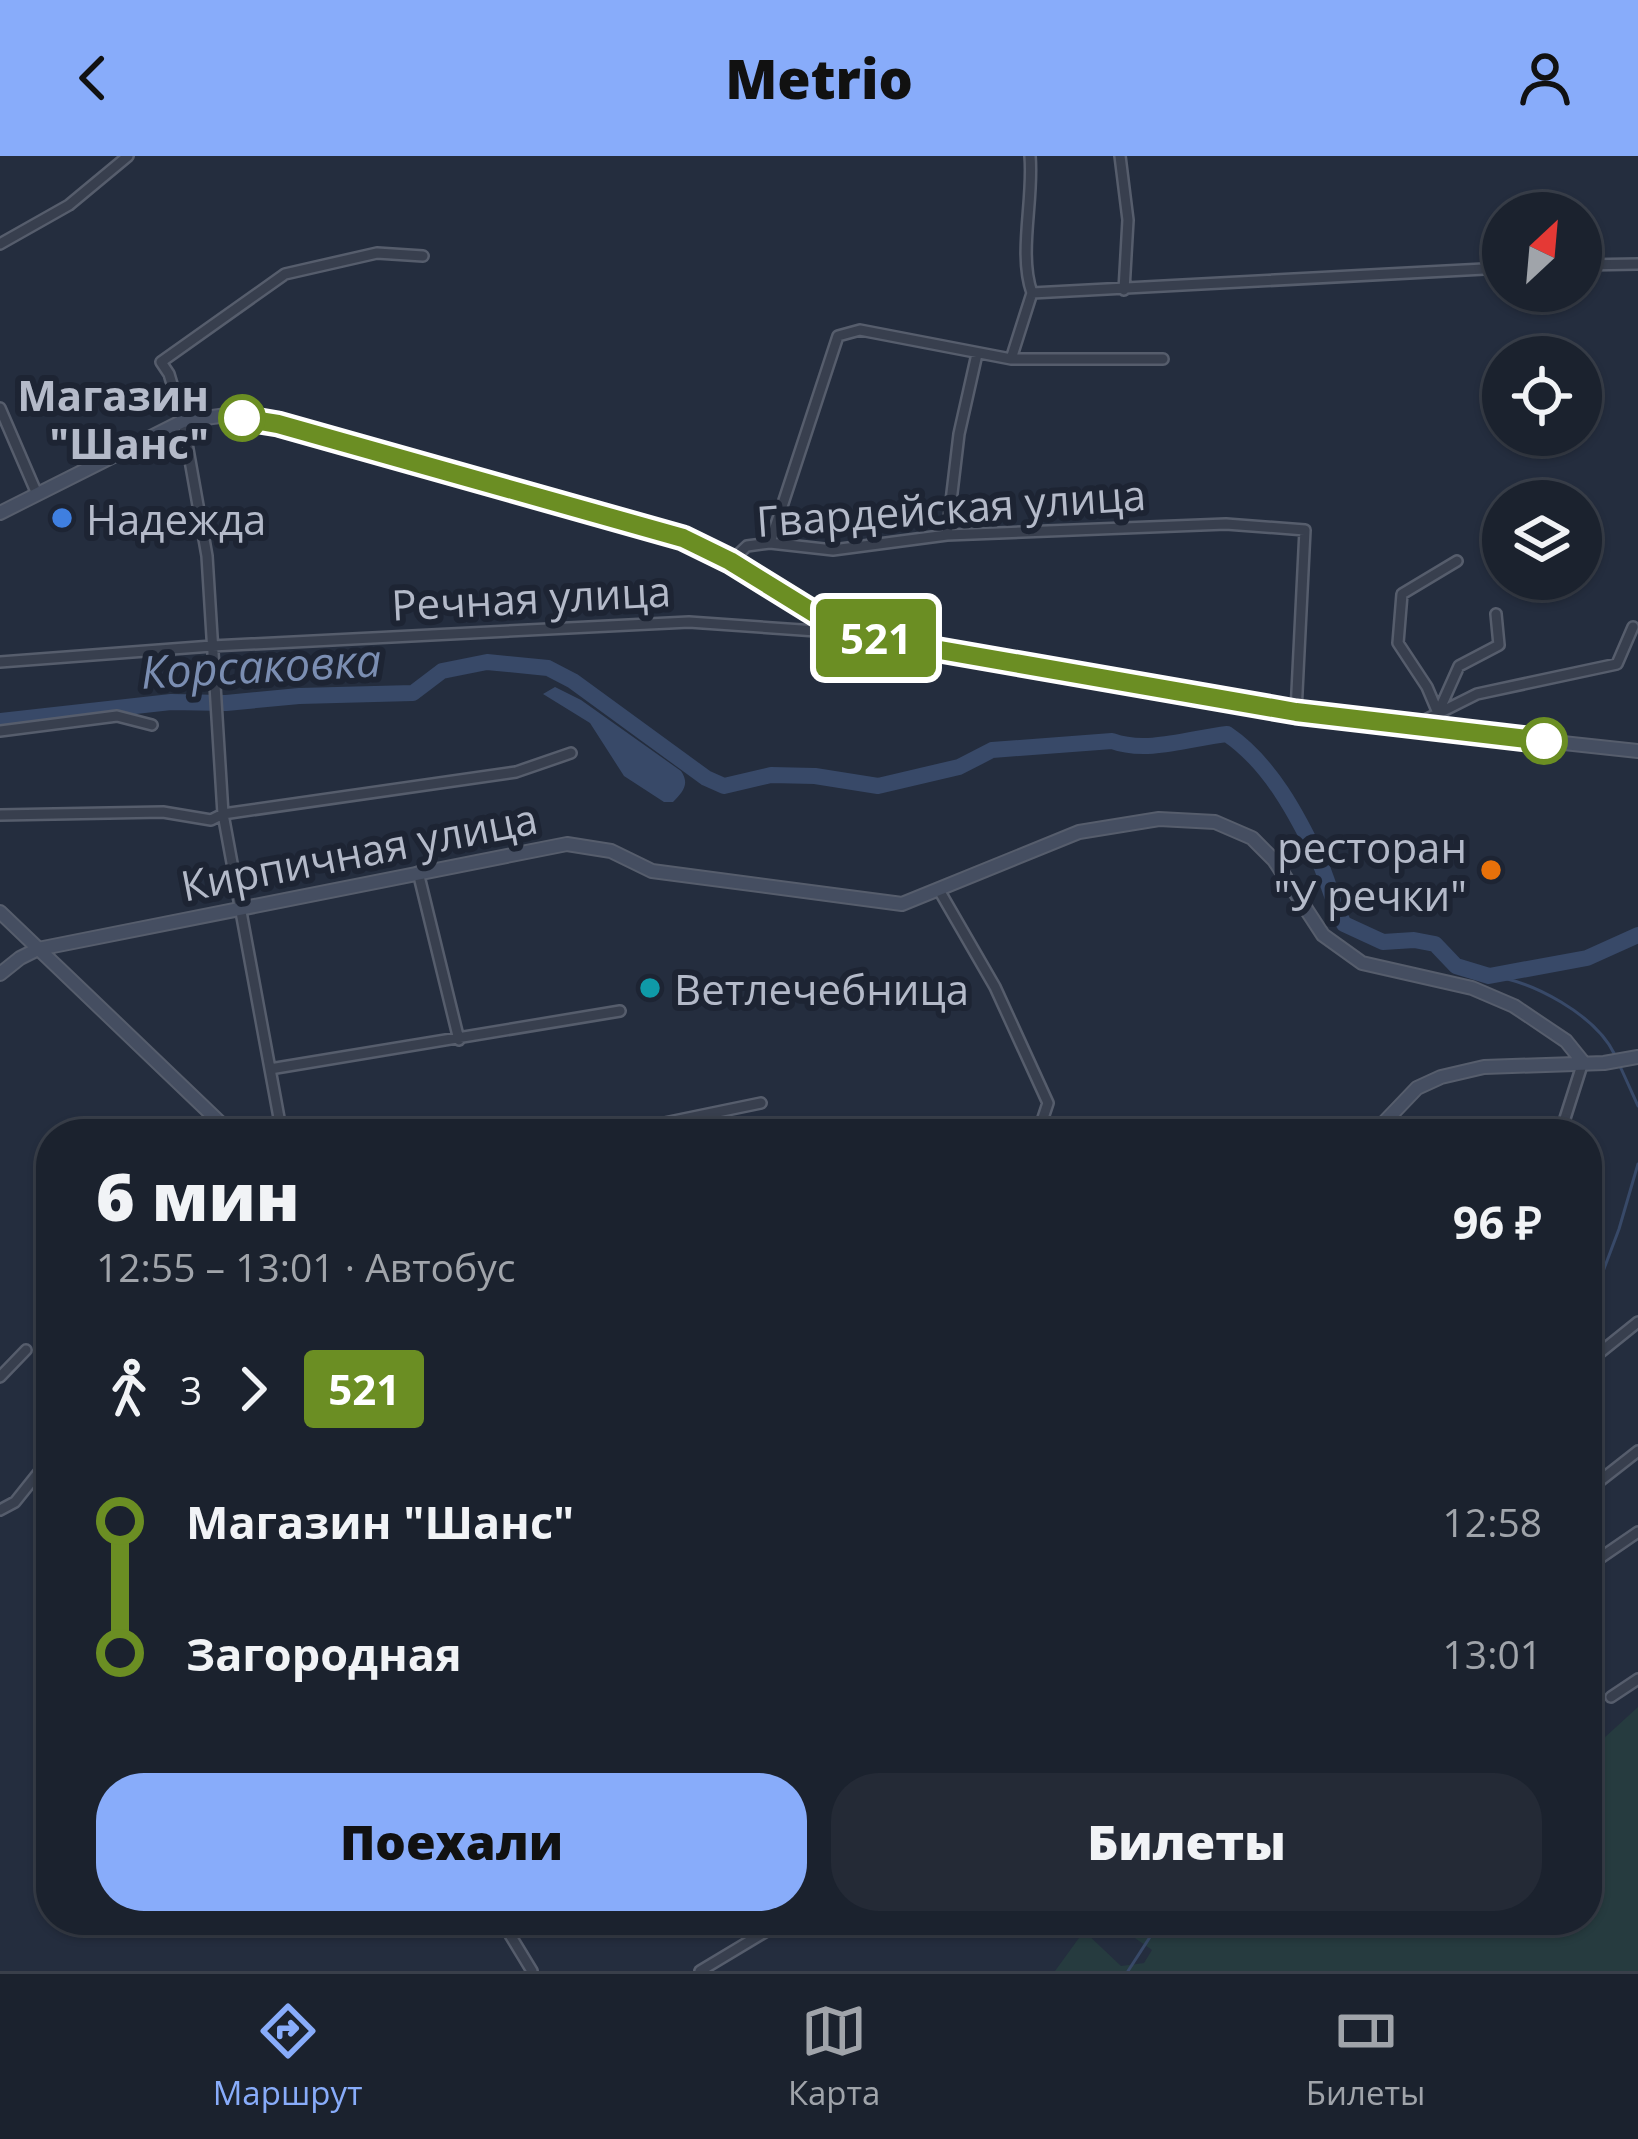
<!DOCTYPE html>
<html lang="ru">
<head>
<meta charset="utf-8">
<style>
	:root { --surface:#1b222e; --page:#242a36; --text:#f1f3f6; --muted:#a0a4aa; --line:#393f4a; --accent:#88acfa }
	body { margin:0; font-family:"Open Sans",sans-serif; background:var(--page); color:var(--text); height:100vh; display:flex; flex-direction:column; font-size:45px; white-space:nowrap }
	* { box-sizing:border-box; margin:0 }
	p { font-size:39px; color:var(--muted) }
	.icon { flex:none; width:66px; height:66px; fill:none; stroke:currentColor; stroke-width:2; stroke-linecap:round; stroke-linejoin:round }
	.map { position:relative; flex:1; overflow:hidden }
	.sheet { position:absolute; left:36px; top:963px; width:1566px; height:816px; display:flex; flex-direction:column; background:var(--surface); border-radius:48px; box-shadow:0 3px 9px #0004,0 0 0 3px var(--line) }
	.sheet>* { flex:none }
	.badge { padding:0 24px; border-radius:9px; font-size:42px; line-height:78px }
	.needle { width:78px; rotate:26deg }
	.buttons { position:absolute; left:1482px; top:36px; display:grid; gap:24px }
	.buttons a { display:grid; place-items:center; width:120px; height:120px; border-radius:50%; background:var(--surface); box-shadow:0 3px 9px #0004,0 0 0 3px var(--line); font-size:60px }
	.map>.badge { position:absolute; translate:-50% -50%; box-shadow:0 0 0 6px #fff }
	.legs { display:flex; align-items:center; gap:18px; height:132px; padding:0 60px; font-size:39px }
	.legs p { margin-inline-start:auto }
	.summary { display:flex; align-items:center; justify-content:space-between; height:204px; padding:0 60px }
	h1 { font-size:66px; font-weight:800; line-height:90px }
	.primary-button { display:flex; gap:24px; margin-top:auto; padding:24px 60px }
	.primary-button a { flex:1; height:138px; border-radius:48px; background:var(--accent); color:#111; font-size:48px; font-weight:800; line-height:138px; text-align:center }
	.primary-button a+a { background:var(--page); color:var(--text) }
	ul { padding:0 60px; list-style:none }
	li { display:flex; align-items:center; gap:42px; height:132px; font-size:45px }
	li i { display:grid; place-items:center; width:18px; height:100%; margin:0 15px; background:currentColor }
	li i::after { content:''; width:30px; height:30px; margin:-15px; border:9px solid; border-radius:50%; background:var(--surface) }
	li p { margin-inline-start:auto }
	li:first-child i { background:linear-gradient(#0000 50%,currentColor 0) }
	li:last-child i { background:linear-gradient(currentColor 50%,#0000 0) }
	header { display:flex; justify-content:space-between; align-items:center; height:156px; padding:0 60px; background:var(--accent); color:#111; font-size:54px; font-weight:800 }
	.dock { display:flex; justify-content:space-around; align-items:center; height:168px; border-top:3px solid var(--line); background:var(--surface); font-size:33px; color:var(--muted) }
	.dock a { display:grid; justify-items:center; gap:6px }
	.dock .active { color:var(--accent) }
	.map>svg:first-child { display:block }
</style>
</head>
<body>
<header><svg class="icon" aria-label="back" viewBox="0 0 24 24"><path d="M15 5l-7 7 7 7"/></svg>Metrio<svg class="icon" aria-label="person" viewBox="0 0 24 24"><circle cx="12" cy="8" r="4"/><path d="M4 21q1-7 8-7t8 7"/></svg></header>
<div class="map">
<svg width="1638" height="1815" viewBox="0 0 1638 1815">
	<rect width="100%" height="100%" fill="#242d3e"/>
	<path fill="#263b3f" d="M1638,1551V1815H1055L1084,1775L1121,1810L1144,1807L1152,1794L1125,1775L1126,1764H1587V1590L1592,1593Z"/>
	<path fill="#384968" d="M555,531L581,544L681,615C690,628 683,636 673,646H664L624,620L590,567L543,538Z"/>
	<g fill="none" stroke-linecap="round" stroke-linejoin="round">
		<path stroke="#384968" stroke-width="3" d="M1489,820C1532,824 1596,859 1615,899
			M1619,908L1638,950
			M1587,1158L1619,1073L1638,1008
			M1128,1815L1161,1764"/>
		<path stroke="#384968" stroke-width="16" d="M0,565L171,546L226,547L299,540L413,537L442,515L487,506L548,512L573,525L706,622L724,630L771,619L815,620L878,630L959,611L992,594L1112,585C1147,598 1191,582 1227,578C1270,607 1298,660 1320,707C1329,727 1333,749 1344,768L1383,786L1414,784L1435,788L1456,810L1489,820L1587,802L1638,779"/>
		<defs>
			<path id="street" d="M1030,0C1034,44 1018,97 1032,137
				M1120,0L1128,64L1124,134
				M0,88L69,49L128,0
				M1581,109L1638,108
				M1011,203H1163
				M0,252L37,338
				M947,379L959,278L977,198
				M770,387L838,180L860,174L1011,203L1032,137L1503,112
				M731,405L747,390L770,387L833,394L947,379L1226,368L1305,374L1296,556
				M0,506L212,490L689,466L845,477
				M1438,557L1427,531L1398,487L1402,438L1457,405
				M1438,557L1459,510L1499,489L1496,458
				M1411,571L1477,538L1617,508L1633,471
				M0,575L117,560L152,569
				M0,659L163,656L211,664L223,658L516,616L571,597
				M418,716L459,884
				M939,734L995,831L1048,947L1042,965L1029,978
				M270,913L620,855
				M282,978L223,658L207,400L183,265L169,218L161,206L285,118L377,97L423,100
				M611,978L761,947
				M1560,978L1583,906
				M1587,1207L1638,1166
				M0,1221L26,1194
				M1587,1335L1638,1295
				M0,1354L15,1346L51,1301
				M1587,1411L1638,1376
				M1611,1541L1638,1523
				M501,1764L532,1815
				M507,1776L526,1764
				M700,1815L785,1764"/>
			<path id="secondary" d="M0,357L183,265L227,259L278,268L683,382L770,428L848,477L1342,563L1638,595
				M0,756L232,978
				M0,818L20,802L38,793L567,688L611,695L652,715L902,748L1079,676L1159,663L1215,666L1252,682L1274,704L1323,779L1362,807L1472,832L1514,850L1566,885L1583,906
				M1373,978L1417,932L1441,921L1484,911L1604,907L1638,901"/>
		</defs>
		<use href="#street" stroke="#565d6c" stroke-width="14"/>
		<use href="#secondary" stroke="#565d6c" stroke-width="16"/>
		<use href="#street" stroke="#383f4e" stroke-width="9"/>
		<use href="#secondary" stroke="#454e61" stroke-width="12"/>
	</g>
	<g fill="none" stroke-linecap="round" stroke-linejoin="round">
		<defs>
			<path id="line-1" d="M242,262L278,268L683,382L730,405L848,478L1296,556L1544,585"/>
		</defs>
		<use href="#line-1" stroke="#fff" stroke-width="27"/>
		<use href="#line-1" stroke="#6b8e23" stroke-width="18"/>
	</g>
	<g fill="#fff" stroke="#6b8e23" stroke-width="6">
		<circle cx="242" cy="262" r="21"/>
		<circle cx="1544" cy="585" r="21"/>
	</g>
	<circle fill="#3f7fe0" stroke="#1d2433" stroke-width="4.5" cx="62" cy="362" r="12"/>
	<circle fill="#e8710a" stroke="#1d2433" stroke-width="4.5" cx="1491" cy="714" r="12"/>
	<circle fill="#0f9aa8" stroke="#1d2433" stroke-width="4.5" cx="650" cy="832" r="12"/>
	<g text-anchor="middle" dominant-baseline="central" stroke-width="12" stroke-linejoin="round" paint-order="stroke">
		<g font-size="42" font-weight="bold" fill="#b4bac9" stroke="#1d2433" text-anchor="end">
			<text x="209" y="238">Магазин<tspan x="209" dy="48">"Шанс"</tspan></text>
		</g>
		<g font-size="42" fill="#b4bac9" stroke="#1d2433">
			<text transform="translate(951 351) rotate(-4)">Гвардейская улица</text>
			<text transform="translate(531 441) rotate(-3)">Речная улица</text>
			<text transform="translate(359 695) rotate(-11)">Кирпичная улица</text>
		</g>
		<g font-size="42" fill="#b4bac9" stroke="#1d2433" text-anchor="start">
			<text x="86" y="362">Надежда</text>
			<text x="1467" y="690" text-anchor="end">ресторан<tspan x="1467" dy="48">"У речки"</tspan></text>
			<text x="674" y="832">Ветлечебница</text>
		</g>
		<g font-size="45" font-style="italic" fill="#7b8eb2" stroke="#1d2433">
			<text transform="translate(261 509) rotate(-3)">Корсаковка</text>
		</g>
	</g>
</svg>
<div class="buttons">
<a><svg class="needle" viewBox="-14 -14 28 28"><path d="M0-13l5 13h-10z" fill="#e53935"/><path d="M0 13l5-13h-10z" fill="#a0a4aa"/></svg></a>
<a><svg class="icon" aria-label="locate" viewBox="0 0 24 24"><circle cx="12" cy="12" r="6"/><path d="M12 2v4M12 18v4M2 12h4M18 12h4"/></svg></a>
<a><svg class="icon" aria-label="layers" viewBox="0 0 24 24"><path d="M12 4l9 5-9 5-9-5zM3 14l9 5 9-5"/></svg></a>
</div>
<b class="badge" style="left:876px;top:482px;background:#6b8e23;color:#fff">521</b>
<section class="sheet">
<div class="summary"><div><h1>6 мин</h1><p>12:55 – 13:01 · Автобус</p></div><b>96 ₽</b></div>
<div class="legs"><svg class="icon" aria-label="walk" viewBox="0 0 24 24"><circle cx="13" cy="4" r="2"/><path d="M13 8l-2 6 4 7M11 14l-3 7M7 12l3-4h3l4 4"/></svg>3<svg class="icon" aria-label="forward" viewBox="0 0 24 24"><path d="M9 5l7 7-7 7"/></svg><b class="badge" style="background:#6b8e23;color:#fff">521</b></div>
<ul>
<li><i style="color:#6b8e23"></i><b>Магазин &quot;Шанс&quot;</b><p>12:58</p></li>
<li><i style="color:#6b8e23"></i><b>Загородная</b><p>13:01</p></li>
</ul>
<div class="primary-button"><a>Поехали</a><a>Билеты</a></div>
</section>
</div>
<nav class="dock">
<a class="active"><svg class="icon" aria-label="directions" viewBox="0 0 24 24"><path d="M12 3l9 9-9 9-9-9zM9 14v-3h6M13 9l2 2-2 2"/></svg>Маршрут</a>
<a><svg class="icon" aria-label="map" viewBox="0 0 24 24"><path d="M3 6l6-2 6 2 6-2v14l-6 2-6-2-6 2zM9 4v14M15 6v14"/></svg>Карта</a>
<a><svg class="icon" aria-label="tickets" viewBox="0 0 24 24"><path d="M3 7h18v10H3zM15 7v10"/></svg>Билеты</a>
</nav>
</body>
</html>
